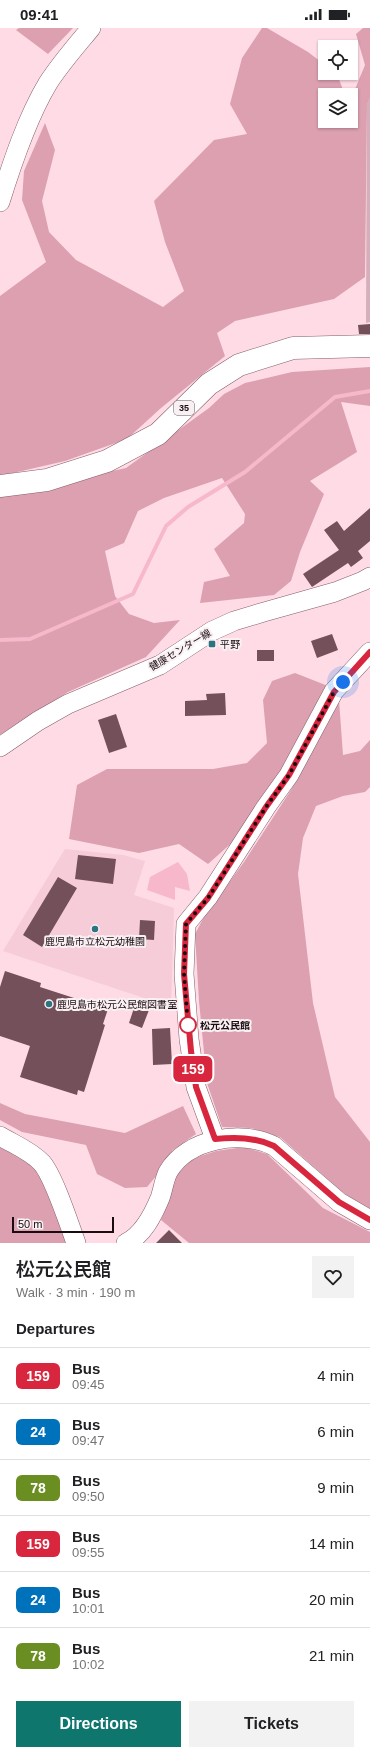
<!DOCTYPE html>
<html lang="en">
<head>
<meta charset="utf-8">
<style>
	:root { --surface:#fff; --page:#f2f2f2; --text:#202124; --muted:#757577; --line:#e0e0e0; --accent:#0f766e }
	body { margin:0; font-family:Helvetica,"Noto Sans JP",sans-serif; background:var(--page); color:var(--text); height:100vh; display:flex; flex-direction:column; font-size:15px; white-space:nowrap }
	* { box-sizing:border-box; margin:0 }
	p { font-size:13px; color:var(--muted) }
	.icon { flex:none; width:22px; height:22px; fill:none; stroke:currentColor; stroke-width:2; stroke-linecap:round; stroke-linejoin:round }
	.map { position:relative; height:1215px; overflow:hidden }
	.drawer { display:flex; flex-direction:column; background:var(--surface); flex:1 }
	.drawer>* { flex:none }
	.badge { padding:0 8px; border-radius:6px; font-size:14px; line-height:26px }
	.fabs { position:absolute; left:318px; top:12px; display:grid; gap:8px }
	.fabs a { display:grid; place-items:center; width:40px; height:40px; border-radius:0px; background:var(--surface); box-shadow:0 1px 3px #0004; font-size:20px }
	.scale { position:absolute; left:12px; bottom:10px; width:102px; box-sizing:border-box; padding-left:4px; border:2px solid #190b10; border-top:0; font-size:11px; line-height:14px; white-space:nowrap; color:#190b10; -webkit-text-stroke:3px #f9f0f3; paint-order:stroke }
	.you { position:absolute; width:20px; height:20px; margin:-10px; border:3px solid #fff; border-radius:50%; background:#1a73e8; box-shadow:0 0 0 6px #1a73e833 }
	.map>.badge { position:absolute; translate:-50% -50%; box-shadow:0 0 0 2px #fff }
	h2 { padding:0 16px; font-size:15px; line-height:36px }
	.round { display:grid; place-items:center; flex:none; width:42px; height:42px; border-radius:0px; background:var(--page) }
	.head { display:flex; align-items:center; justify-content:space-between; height:68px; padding:0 16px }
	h1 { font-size:19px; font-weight:600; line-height:30px }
	.button { display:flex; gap:8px; margin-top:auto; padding:8px 16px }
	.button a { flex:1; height:46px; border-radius:0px; background:var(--accent); color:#fff; font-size:16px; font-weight:600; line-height:46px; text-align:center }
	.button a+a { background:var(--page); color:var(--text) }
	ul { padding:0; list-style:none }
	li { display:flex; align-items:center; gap:12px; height:56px; padding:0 16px; border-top:1px solid var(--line) }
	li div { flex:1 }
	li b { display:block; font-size:15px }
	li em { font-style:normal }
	li .badge { min-width:44px; font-weight:700; text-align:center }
	.status { display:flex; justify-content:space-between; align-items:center; height:28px; padding:0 20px; background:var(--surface); direction:ltr }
	.status svg { height:11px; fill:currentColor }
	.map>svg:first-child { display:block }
</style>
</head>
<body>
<div class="status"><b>09:41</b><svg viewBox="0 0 49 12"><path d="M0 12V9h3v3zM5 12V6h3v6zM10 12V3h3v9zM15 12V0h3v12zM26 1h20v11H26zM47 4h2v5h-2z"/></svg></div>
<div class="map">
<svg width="370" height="1215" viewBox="0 0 370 1215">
	<rect width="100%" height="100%" fill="#fedbe5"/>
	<path fill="#f5ccd8" d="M65,821L123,827L145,833L134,867L174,880L171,979L3,923Z"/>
	<path fill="#d5afba" d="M370,70V294L366,295L367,77Z"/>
	<path fill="#dca0b1" d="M19,0H73L48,26L16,2Z
		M262,0H267L308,24L325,37V45L337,46L345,67H325V93H351V71L365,37L356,6L363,0H370V70L367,77L365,249L334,271L235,293L217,305L225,328L161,380L127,411L65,433L0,448V268L46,234L22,172L24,143L45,95L55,122L42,173L49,204L76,232L163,279L184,263L165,214L154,173L214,112L247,106L230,76L242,30Z
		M370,339V378L341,374L357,424L310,453L324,466L300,524L291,553L274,567L200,575L204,554L230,548L214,521L244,495L245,486L222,450L164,470L138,483L124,515L105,523L115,568L129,586L154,595L180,592L146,629L68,664L0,707V466L21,463L126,440L209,380L224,366L245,355L292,344Z
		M295,645L328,658L283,743L235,812L208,836L179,816L139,825L69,811L77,757L107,741H213L247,735L267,715L263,672L272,653Z
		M339,672L343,727L360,723L370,712V759L365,764L343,768L316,778L303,810L298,846L313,975L335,1069L370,1114V1182L341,1163L280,1109L251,1100L222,1099L207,1055L199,973L195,906L204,889L244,834L291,762Z
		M0,1075L25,1086L125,1105L183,1078L196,1106L173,1122L157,1147L147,1159L125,1160L97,1146L86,1117L22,1104L0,1092Z
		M0,1119L39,1142L67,1215H0Z
		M244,1119L267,1126L323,1180L370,1204V1215H189L161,1192L170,1169L174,1149L189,1132L216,1123Z"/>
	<path fill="#f6b8ca" d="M178,834L187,846L190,863L175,859V872L147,862L150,849Z"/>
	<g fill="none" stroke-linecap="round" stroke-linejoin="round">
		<path stroke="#f6b8ca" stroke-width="4" d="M0,612L30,611L133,566L166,498L188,479L245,444L335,369L370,363"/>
	</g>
	<path fill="#73505a" d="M370,296V306H359L358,297Z
		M370,480V513L358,523L363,530L351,539L348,535L312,559L303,546L339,522L324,502L337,493L344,503Z
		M332,606L338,622L317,630L311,613Z
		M257,622H274V633H257Z
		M225,665L226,687L185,688V673L207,672L206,666Z
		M116,686L127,719L109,725L98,692Z
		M78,827L116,831L113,856L75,851Z
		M58,849L77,860L42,919L23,907Z
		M140,892L155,893L154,912L139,911Z
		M5,943L41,955L40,959L108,981L103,996L105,997L84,1064L78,1062L77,1067L20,1049L30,1018L0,1008V959Z
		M135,977L149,982L142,1000L129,995Z
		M170,1000L172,1036L153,1037L152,1001Z
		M169,1202L182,1215H156Z"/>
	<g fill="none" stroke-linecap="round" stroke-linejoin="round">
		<defs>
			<path id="minor" d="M0,174C12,135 27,90 48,55C61,35 76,18 91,0
				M0,719L38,693L68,676L160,637L212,603L234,593L264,584L335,564L363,553L370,549
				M0,1108C13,1116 31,1123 42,1135C54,1149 69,1196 76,1215
				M215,1111L196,1059L189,1011L184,946L186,896L208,869L266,779L289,747L334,663L370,624
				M126,1215C143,1207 153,1187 160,1170C163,1162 164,1152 168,1144C187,1111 241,1101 274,1118L339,1174L370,1192"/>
			<path id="major" d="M0,458L47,452L107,433L158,406L209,356L239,337L293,320L370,318"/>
		</defs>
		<use href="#minor" stroke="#835e69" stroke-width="20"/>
		<use href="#major" stroke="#835e69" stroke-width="23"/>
		<use href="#minor" stroke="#fff" stroke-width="19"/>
		<use href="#major" stroke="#fff" stroke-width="22"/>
	</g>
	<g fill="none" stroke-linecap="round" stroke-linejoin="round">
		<defs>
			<path id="line" d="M370,624L334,664L289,747L266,779L208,870L186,896L184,946L191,1023L196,1059L215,1111C235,1109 255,1109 274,1118L339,1174L370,1192"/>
		</defs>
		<use href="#line" stroke="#fff" stroke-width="9"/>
		<use href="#line" stroke="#d7263d" stroke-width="6"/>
		<path stroke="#190b10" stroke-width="4" stroke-dasharray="0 7.2" d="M188,997L184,946L186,896L208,870L266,779L289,747L334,664L343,654"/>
	</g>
	<g fill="#2d7480" stroke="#f9f0f3" stroke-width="1.5">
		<rect x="208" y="612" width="8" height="8" rx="2"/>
		<circle cx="95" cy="901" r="4"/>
		<circle cx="49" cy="976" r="4"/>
	</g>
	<circle fill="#fff" stroke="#d7263d" stroke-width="2" cx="188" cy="997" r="8"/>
	<g text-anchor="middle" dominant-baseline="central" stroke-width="4" stroke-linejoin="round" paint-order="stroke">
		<rect fill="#f9f0f3" stroke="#5c5054" stroke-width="1" x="174" y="373" width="20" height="14" rx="3"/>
		<g font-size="9" font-weight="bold" fill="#190b10">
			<text x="184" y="380">35</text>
		</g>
		<g font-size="10" fill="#190b10" stroke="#f9f0f3" text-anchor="start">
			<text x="220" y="616">平野</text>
			<text x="95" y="913" text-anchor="middle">鹿児島市立松元幼稚園</text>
			<text x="57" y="976">鹿児島市松元公民館図書室</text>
		</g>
		<g font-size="10" fill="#190b10" stroke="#f9f0f3">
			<text transform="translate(180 622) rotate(-31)">健康センター線</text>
		</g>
		<g font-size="10" font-weight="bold" fill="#190b10" stroke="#f9f0f3" text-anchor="start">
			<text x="200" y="997">松元公民館</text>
		</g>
	</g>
</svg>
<div class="fabs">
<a><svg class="icon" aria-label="locate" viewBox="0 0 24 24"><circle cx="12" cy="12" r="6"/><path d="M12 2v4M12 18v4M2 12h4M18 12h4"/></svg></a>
<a><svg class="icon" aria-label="layers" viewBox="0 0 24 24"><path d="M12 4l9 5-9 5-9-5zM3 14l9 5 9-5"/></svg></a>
</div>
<div class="scale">50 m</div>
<div class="you" style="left:343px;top:654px"></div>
<b class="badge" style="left:193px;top:1041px;background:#d7263d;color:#fff">159</b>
</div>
<section class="drawer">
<div class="head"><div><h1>松元公民館</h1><p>Walk · 3 min · 190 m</p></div><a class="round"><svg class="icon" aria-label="heart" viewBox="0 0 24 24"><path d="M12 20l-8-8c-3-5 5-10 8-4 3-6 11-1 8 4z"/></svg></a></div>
<h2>Departures</h2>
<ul>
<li><span class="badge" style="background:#d7263d;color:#fff">159</span><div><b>Bus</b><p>09:45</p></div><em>4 min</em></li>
<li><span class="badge" style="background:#0072bc;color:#fff">24</span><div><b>Bus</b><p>09:47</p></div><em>6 min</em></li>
<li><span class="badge" style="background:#6b8e23;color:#fff">78</span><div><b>Bus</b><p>09:50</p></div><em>9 min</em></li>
<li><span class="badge" style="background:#d7263d;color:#fff">159</span><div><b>Bus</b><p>09:55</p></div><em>14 min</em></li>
<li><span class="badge" style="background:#0072bc;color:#fff">24</span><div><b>Bus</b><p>10:01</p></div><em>20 min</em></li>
<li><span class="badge" style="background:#6b8e23;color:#fff">78</span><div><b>Bus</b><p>10:02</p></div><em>21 min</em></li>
</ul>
<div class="button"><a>Directions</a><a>Tickets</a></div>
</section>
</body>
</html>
